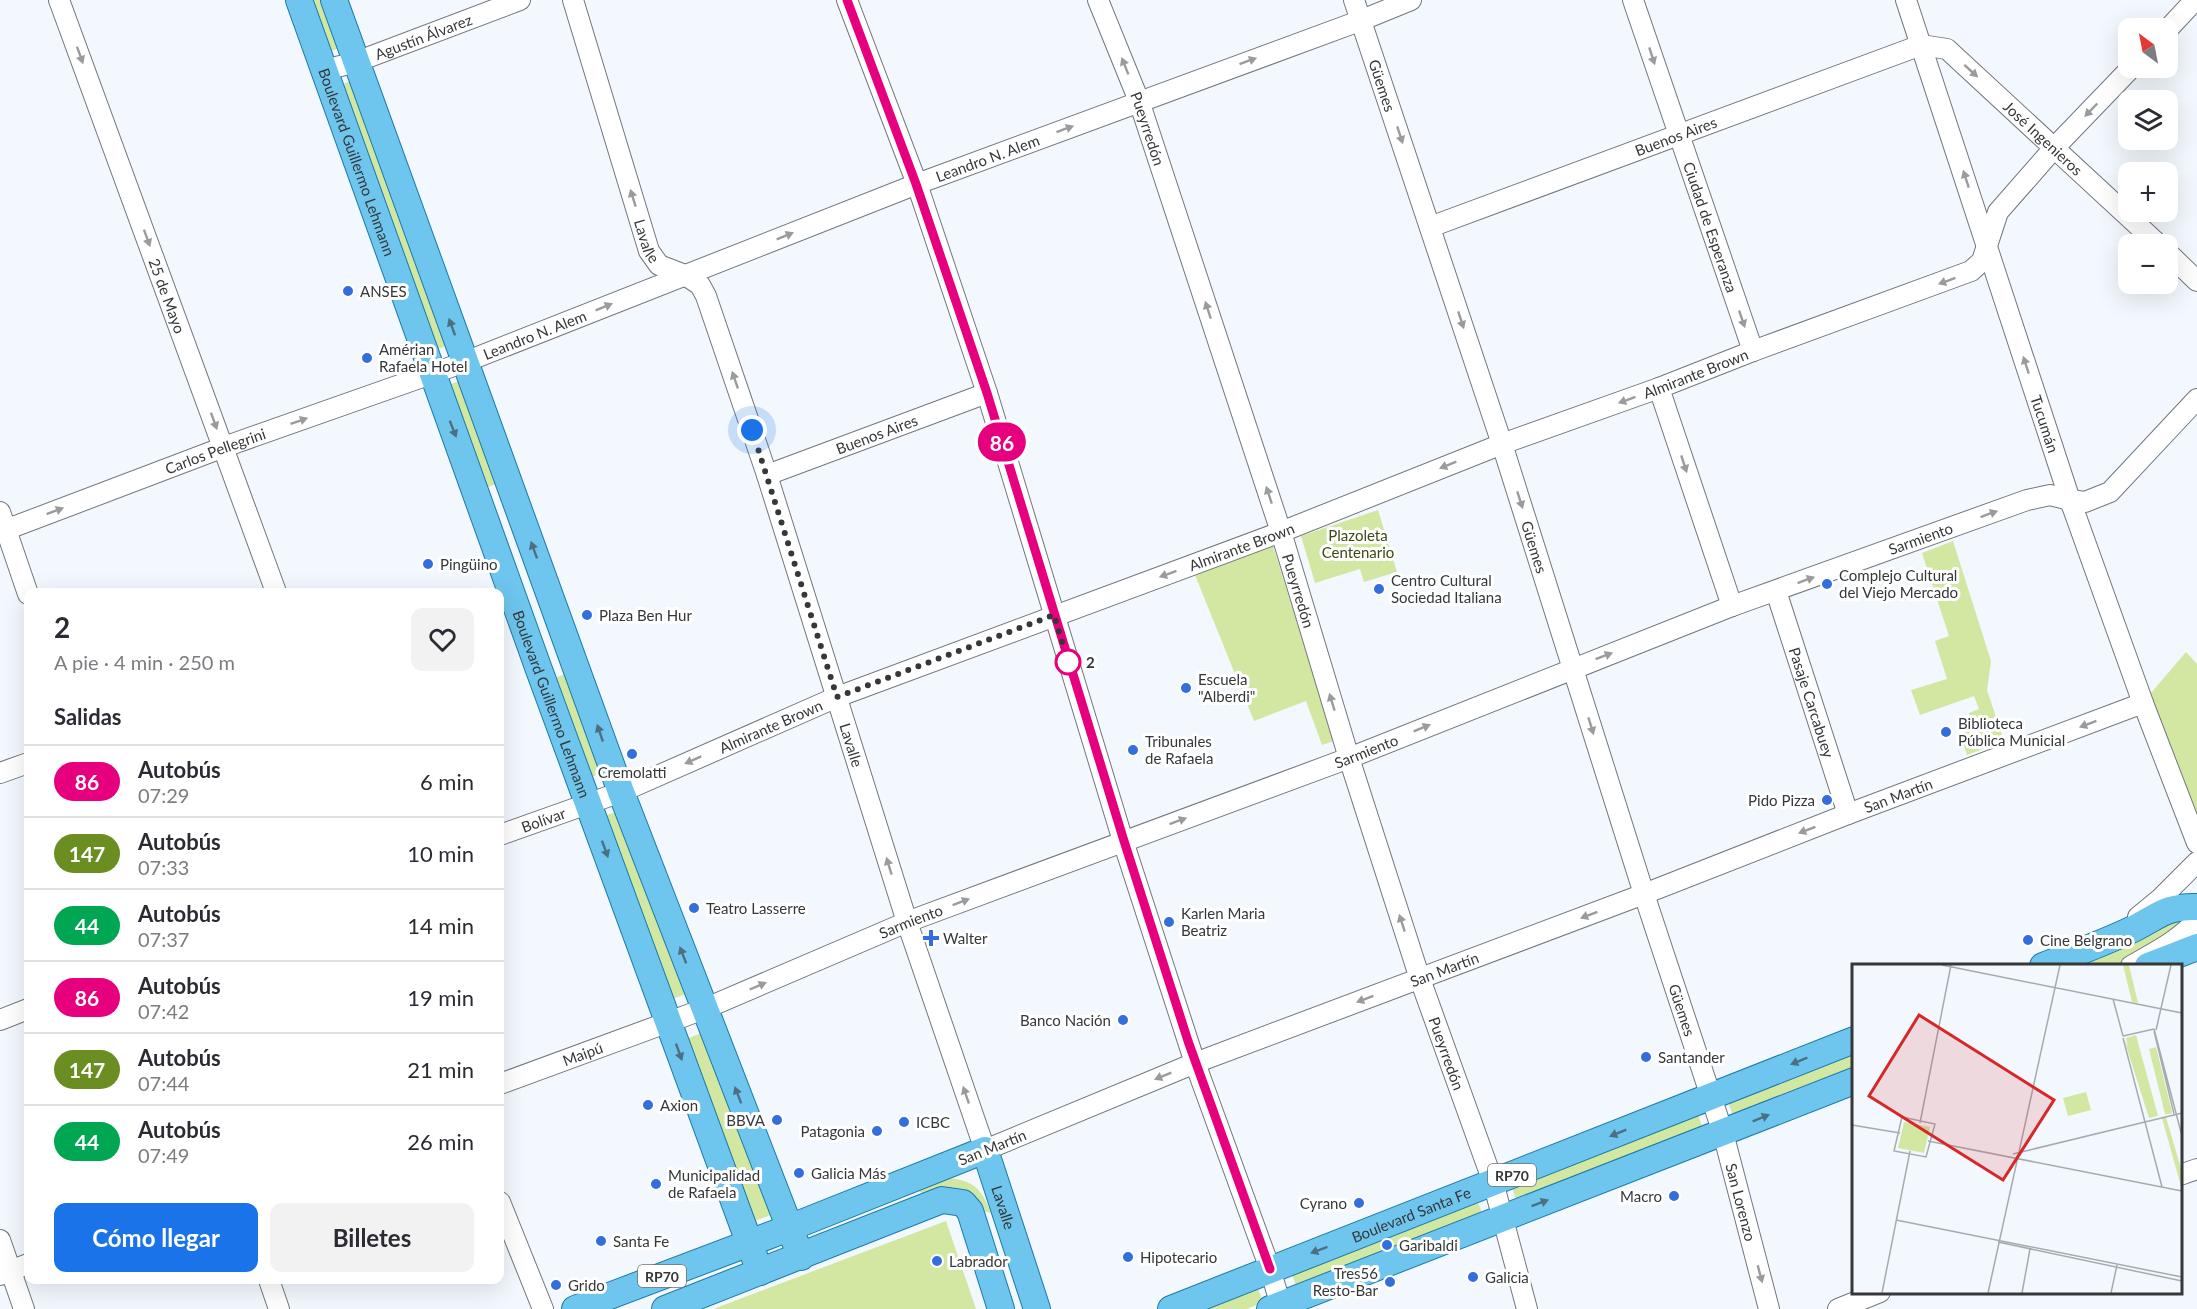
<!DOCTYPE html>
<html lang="es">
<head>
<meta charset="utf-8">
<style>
	:root { --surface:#fff; --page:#f2f2f3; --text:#2b2b33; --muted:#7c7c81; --line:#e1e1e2; --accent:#1a73e8 }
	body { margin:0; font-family:Lato,sans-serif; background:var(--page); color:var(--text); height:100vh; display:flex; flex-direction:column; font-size:22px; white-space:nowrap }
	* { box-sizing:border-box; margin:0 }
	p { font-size:20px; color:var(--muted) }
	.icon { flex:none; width:33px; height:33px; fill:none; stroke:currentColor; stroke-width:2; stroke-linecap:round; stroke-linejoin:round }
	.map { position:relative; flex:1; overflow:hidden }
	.panel { position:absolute; left:24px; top:588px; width:480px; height:696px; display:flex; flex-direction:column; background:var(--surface); border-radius:12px; box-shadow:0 6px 24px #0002 }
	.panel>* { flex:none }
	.badge { padding:0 12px; border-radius:20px; font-size:21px; line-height:39px }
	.needle { width:39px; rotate:328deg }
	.fabs { position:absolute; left:2118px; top:18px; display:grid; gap:12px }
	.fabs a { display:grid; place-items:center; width:60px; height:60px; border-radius:12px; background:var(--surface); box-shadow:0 6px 24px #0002; font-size:30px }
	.you { position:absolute; width:30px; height:30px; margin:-15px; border:4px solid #fff; border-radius:50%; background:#1a73e8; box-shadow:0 0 0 9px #1a73e833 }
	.map>.badge { position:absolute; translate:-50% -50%; box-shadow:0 0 0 3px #fff }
	h2 { padding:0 30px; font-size:22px; line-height:54px }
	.round { display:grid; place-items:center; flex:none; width:63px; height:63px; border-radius:12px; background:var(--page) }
	.overview { display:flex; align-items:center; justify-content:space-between; height:102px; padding:0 30px }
	h1 { font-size:28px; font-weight:700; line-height:45px }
	.primary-button { display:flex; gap:12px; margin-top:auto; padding:12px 30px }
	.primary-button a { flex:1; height:69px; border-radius:12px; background:var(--accent); color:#fff; font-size:24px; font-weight:700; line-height:69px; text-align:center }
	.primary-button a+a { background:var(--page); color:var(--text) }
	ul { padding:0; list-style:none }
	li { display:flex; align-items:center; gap:18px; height:72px; padding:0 30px; border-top:2px solid var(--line) }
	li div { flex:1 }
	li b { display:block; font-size:22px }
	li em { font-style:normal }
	li .badge { min-width:66px; font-weight:700; text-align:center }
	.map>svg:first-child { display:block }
</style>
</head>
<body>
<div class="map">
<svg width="2197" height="1309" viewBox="0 0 2197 1309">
	<rect width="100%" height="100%" fill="#f2f8fe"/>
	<path fill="#d2e7a2" d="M306,0H327L344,46L326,53Z
		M356,79L451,344L433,351L338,86Z
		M465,379L501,482L483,489L446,386Z
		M1378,510L1397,572L1364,582L1360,569L1315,583L1301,536Z
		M1953,541L1991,661L1987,690L2004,741L1967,755L1960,734L1974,729L1969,713L1979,709L1974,696L1920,715L1911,690L1947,679L1935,641L1949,636L1922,553Z
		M1273,546L1334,741L1322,745L1306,701L1254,721L1195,575Z
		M2186,652L2197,664V826L2145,700Z
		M570,672L607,771L589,778L552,679Z
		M621,810L688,993L670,1000L602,817Z
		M2169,918L2178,921L2180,925L2178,930L2130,956L2120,965L2070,966Z
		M703,1032L771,1215L752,1222L685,1040Z
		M1853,1050V1069L1733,1116L1727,1099Z
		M1697,1112L1703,1129L1517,1202L1511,1185Z
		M947,1178C974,1180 982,1189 991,1213L928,1198L918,1190Z
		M1477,1199L1483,1216L1297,1288L1291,1272Z
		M946,1221L976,1309H713Z
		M1257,1286L1263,1302L1247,1309H1198Z"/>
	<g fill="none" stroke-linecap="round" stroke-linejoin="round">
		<defs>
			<g id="minor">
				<path id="s1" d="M59,0L276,592"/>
				<path id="s2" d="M573,0L649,251L659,265L685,275L700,285L706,296L767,475L907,922L985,1150L1195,1063L1644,894L1848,814L2143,703"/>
				<path d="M847,0L917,184L987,393L1123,841L1195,1063L1270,1269L1282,1309"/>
				<path id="s3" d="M1098,0L1139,101L1281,532L1349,758L1420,979L1493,1182L1527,1309"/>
				<path id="s4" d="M1354,0L1502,444L1644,894L1723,1133L1769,1309"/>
				<path id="s5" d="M1633,0L1753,351"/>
				<path id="s6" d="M1906,0L2070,500L2143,703L2197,843"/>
				<path d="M2168,29L2195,0"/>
				<path id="s7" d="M325,70L356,62L520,0"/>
				<path id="s8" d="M1430,227L1921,45L1947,49L2158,244"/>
				<path d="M2168,253L2197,281"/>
				<path d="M1659,388L1732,606"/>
				<path id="s9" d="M767,475L987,393"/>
				<path d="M0,512L28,594"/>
				<path id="s10" d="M0,532L224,447L465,362L917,184L1362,20L1411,0"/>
				<path id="s11" d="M1776,591L1848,814"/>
				<path d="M0,773L28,763"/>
				<path id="s12" d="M500,835L621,792L837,697L1281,532L1502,444L1659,388L1753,351L1971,271L1982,261L1998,212L2055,147L2131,68"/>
				<path d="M2138,917L2160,899L2197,862"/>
				<path d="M2131,966C2155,952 2178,941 2197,920"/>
				<path d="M0,1020L28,1009"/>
				<path id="s13" d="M500,1084L704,1009L907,922L1349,758L1732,606L2027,500L2050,495L2070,500L2085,502L2110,492L2197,399"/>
				<path d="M2180,1175L2197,1169"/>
				<path d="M500,1202L543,1309"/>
				<path d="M0,1240L24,1309"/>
				<path d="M0,1275L28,1264"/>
				<path d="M269,1280L279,1309"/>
				<path d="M1838,1309L1880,1292"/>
			</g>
			<g id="major">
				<path id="s14" d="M299,0L538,667L760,1272"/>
				<path d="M334,0L621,792L801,1257"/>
				<path d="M2043,966C2073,954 2104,943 2133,929C2159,916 2165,906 2197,907"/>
				<path d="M2148,966L2197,947"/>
				<path id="s15" d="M575,1309L789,1228L985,1150L1037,1309"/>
				<path d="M665,1309L942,1200L963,1203L970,1211L1001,1309"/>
				<path id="s16" d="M1171,1309L1854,1040"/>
				<path d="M1270,1309L1854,1081"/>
			</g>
		</defs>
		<use href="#minor" stroke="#72777d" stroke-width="22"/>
		<use href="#major" stroke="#1c7aa6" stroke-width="28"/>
		<use href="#minor" stroke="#fff" stroke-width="20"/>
		<use href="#major" stroke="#6ec5ed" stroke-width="26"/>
	</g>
	<defs><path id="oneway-solid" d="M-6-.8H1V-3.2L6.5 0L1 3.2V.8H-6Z" transform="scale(1.5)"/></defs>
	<g fill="#9a9b9c">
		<use href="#oneway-solid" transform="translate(80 55) rotate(70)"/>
		<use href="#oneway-solid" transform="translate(1652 56) rotate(72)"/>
		<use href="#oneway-solid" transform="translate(1248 61) rotate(-20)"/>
		<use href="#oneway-solid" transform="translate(1125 66) rotate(-112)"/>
		<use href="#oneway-solid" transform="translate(1971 71) rotate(42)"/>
		<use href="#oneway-solid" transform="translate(2091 110) rotate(134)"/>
		<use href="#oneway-solid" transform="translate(1065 129) rotate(-20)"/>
		<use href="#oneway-solid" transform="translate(1400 135) rotate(72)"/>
		<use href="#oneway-solid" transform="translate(1966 179) rotate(-108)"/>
		<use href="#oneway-solid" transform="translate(633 198) rotate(-107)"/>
		<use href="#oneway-solid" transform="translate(785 236) rotate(-22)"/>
		<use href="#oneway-solid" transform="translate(147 238) rotate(70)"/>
		<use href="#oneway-solid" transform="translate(1947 281) rotate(160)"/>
		<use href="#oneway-solid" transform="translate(604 307) rotate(-22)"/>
		<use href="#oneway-solid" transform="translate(1208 310) rotate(-108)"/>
		<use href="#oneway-solid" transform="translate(1742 319) rotate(71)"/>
		<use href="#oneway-solid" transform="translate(1461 320) rotate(72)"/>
		<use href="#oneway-solid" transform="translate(2026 365) rotate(-108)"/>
		<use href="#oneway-solid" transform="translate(735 380) rotate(-109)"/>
		<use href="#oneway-solid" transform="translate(1627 400) rotate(160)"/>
		<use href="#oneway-solid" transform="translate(214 421) rotate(70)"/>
		<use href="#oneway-solid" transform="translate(299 421) rotate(-19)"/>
		<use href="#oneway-solid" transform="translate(1684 464) rotate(72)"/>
		<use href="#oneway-solid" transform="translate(1448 465) rotate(158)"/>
		<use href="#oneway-solid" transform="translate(1269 495) rotate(-108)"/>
		<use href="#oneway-solid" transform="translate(1520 500) rotate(72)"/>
		<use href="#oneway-solid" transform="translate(55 511) rotate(-21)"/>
		<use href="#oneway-solid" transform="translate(1989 514) rotate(-20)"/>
		<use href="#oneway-solid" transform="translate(1168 574) rotate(160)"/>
		<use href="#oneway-solid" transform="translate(1806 580) rotate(-20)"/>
		<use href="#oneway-solid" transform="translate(1604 656) rotate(-21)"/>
		<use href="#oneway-solid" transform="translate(1332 702) rotate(-107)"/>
		<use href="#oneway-solid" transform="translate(2088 724) rotate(159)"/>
		<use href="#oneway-solid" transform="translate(1591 726) rotate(73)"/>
		<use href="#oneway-solid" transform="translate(1422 728) rotate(-22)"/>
		<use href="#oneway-solid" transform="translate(693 760) rotate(156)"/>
		<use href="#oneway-solid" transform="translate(1178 821) rotate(-20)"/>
		<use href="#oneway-solid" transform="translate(1807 830) rotate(159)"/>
		<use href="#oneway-solid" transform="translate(889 866) rotate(-107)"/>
		<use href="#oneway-solid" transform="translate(961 902) rotate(-21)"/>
		<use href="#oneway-solid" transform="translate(1589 915) rotate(159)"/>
		<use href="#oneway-solid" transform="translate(1402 923) rotate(-108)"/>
		<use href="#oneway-solid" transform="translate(758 986) rotate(-23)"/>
		<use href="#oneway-solid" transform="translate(1365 999) rotate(159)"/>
		<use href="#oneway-solid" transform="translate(1163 1076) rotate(158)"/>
		<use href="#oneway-solid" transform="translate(966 1095) rotate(-109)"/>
		<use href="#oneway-solid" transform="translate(1760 1274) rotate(75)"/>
	</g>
	<g fill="#4c7081">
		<use href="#oneway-solid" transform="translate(452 327) rotate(-110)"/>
		<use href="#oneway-solid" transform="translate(453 429) rotate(69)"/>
		<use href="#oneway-solid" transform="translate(534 550) rotate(-110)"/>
		<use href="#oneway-solid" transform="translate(600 733) rotate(-109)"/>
		<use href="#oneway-solid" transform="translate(605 849) rotate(70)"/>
		<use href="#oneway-solid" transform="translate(683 955) rotate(-111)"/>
		<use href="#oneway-solid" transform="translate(679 1052) rotate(70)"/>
		<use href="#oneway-solid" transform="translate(1799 1061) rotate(158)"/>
		<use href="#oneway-solid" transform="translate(738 1095) rotate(-111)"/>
		<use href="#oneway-solid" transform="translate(1761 1118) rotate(-22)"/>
		<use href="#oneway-solid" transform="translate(1618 1133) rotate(158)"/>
		<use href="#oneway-solid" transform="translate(1540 1203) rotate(-21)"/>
		<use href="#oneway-solid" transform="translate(1319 1250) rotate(159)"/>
	</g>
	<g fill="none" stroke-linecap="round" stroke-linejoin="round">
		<defs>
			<path id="line" d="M847,0L916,184L987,393L1124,841L1188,1041L1270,1269"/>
		</defs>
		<use href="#line" stroke="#fff" stroke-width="14"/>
		<use href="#line" stroke="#e6007e" stroke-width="9"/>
		<path stroke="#353739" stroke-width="6" stroke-dasharray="0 10.8" d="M752,430L837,697L1054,615L1068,662"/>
	</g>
	<g fill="#336edd" stroke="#fff" stroke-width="2">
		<circle cx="348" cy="291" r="6"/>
		<circle cx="367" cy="358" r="6"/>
		<circle cx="428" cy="564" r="6"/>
		<circle cx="1827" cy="584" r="6"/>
		<circle cx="1379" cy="589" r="6"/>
		<circle cx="587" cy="615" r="6"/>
		<circle cx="1186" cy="688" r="6"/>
		<circle cx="1946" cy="732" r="6"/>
		<circle cx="1133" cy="750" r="6"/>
		<circle cx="632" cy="754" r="6"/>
		<circle cx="1827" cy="800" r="6"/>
		<circle cx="694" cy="908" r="6"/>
		<circle cx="1169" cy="922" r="6"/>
		<path d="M928 929h6v6h6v6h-6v6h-6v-6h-6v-6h6z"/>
		<circle cx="2028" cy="940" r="6"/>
		<circle cx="1123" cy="1020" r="6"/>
		<circle cx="1646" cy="1057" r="6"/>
		<circle cx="648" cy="1105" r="6"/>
		<circle cx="777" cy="1120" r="6"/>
		<circle cx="904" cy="1122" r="6"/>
		<circle cx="877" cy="1131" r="6"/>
		<circle cx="799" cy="1173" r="6"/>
		<circle cx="656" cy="1184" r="6"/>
		<circle cx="1674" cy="1196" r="6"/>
		<circle cx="1359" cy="1203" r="6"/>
		<circle cx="601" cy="1241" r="6"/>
		<circle cx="1387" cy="1245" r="6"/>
		<circle cx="1128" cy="1257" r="6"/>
		<circle cx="937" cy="1261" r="6"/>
		<circle cx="1473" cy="1277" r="6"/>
		<circle cx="1390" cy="1282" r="6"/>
		<circle cx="556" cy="1285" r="6"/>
	</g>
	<circle fill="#fff" stroke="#e6007e" stroke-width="3" cx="1068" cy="662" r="12"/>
	<g text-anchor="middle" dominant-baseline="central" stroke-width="6" stroke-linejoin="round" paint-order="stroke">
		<g fill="#fff" stroke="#727374" stroke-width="1.5">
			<rect x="1488" y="1164" width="48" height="22" rx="4.5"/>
			<rect x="638" y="1265" width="48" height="22" rx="4.5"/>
		</g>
		<g font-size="14" font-weight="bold" fill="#353739">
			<text x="1512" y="1175">RP70</text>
			<text x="662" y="1276">RP70</text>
		</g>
		<g font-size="15" fill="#353739" stroke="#fff">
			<text stroke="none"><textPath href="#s7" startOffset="104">Agustín Álvarez</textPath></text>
			<text stroke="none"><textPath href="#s4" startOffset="90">Güemes</textPath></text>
			<text stroke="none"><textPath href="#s3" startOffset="138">Pueyrredón</textPath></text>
			<text stroke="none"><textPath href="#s8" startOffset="262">Buenos Aires</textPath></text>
			<text stroke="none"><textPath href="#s8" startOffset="681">José Ingenieros</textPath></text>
			<text stroke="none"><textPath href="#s10" startOffset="1056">Leandro N. Alem</textPath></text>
			<text stroke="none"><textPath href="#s14" startOffset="172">Boulevard Guillermo Lehmann</textPath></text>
			<text stroke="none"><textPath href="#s5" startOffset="240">Ciudad de Esperanza</textPath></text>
			<text stroke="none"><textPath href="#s2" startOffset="252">Lavalle</textPath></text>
			<text stroke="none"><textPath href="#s1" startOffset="315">25 de Mayo</textPath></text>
			<text stroke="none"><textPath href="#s10" startOffset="570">Leandro N. Alem</textPath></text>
			<text stroke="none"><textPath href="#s12" startOffset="1282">Almirante Brown</textPath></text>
			<text stroke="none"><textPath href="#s6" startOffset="446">Tucumán</textPath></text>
			<text stroke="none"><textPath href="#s9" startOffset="117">Buenos Aires</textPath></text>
			<text stroke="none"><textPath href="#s10" startOffset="230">Carlos Pellegrini</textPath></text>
			<text stroke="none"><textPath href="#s13" startOffset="1522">Sarmiento</textPath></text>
			<text stroke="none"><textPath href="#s12" startOffset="796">Almirante Brown</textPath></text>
			<text stroke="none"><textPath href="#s4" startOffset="576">Güemes</textPath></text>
			<text stroke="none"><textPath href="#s3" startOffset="624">Pueyrredón</textPath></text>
			<text stroke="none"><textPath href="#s11" startOffset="117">Pasaje Carcabuey</textPath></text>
			<text stroke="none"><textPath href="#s14" startOffset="748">Boulevard Guillermo Lehmann</textPath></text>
			<text stroke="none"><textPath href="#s12" startOffset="292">Almirante Brown</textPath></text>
			<text stroke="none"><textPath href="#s2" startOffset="810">Lavalle</textPath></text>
			<text stroke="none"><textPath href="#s13" startOffset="928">Sarmiento</textPath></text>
			<text stroke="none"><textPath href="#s2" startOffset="2216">San Martín</textPath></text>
			<text stroke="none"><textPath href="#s12" startOffset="46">Bolívar</textPath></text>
			<text stroke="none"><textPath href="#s13" startOffset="442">Sarmiento</textPath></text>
			<text stroke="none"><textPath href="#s2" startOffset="1730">San Martín</textPath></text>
			<text stroke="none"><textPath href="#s4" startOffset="1062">Güemes</textPath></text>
			<text stroke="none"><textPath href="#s13" startOffset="88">Maipú</textPath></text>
			<text stroke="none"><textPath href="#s3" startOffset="1110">Pueyrredón</textPath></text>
			<text transform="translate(992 1147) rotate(-22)">San Martín</text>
			<text stroke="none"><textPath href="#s4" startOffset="1263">San Lorenzo</textPath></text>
			<text stroke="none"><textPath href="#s15" startOffset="500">Lavalle</textPath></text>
			<text stroke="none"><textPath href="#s16" startOffset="258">Boulevard Santa Fe</textPath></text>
		</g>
		<g font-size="15" fill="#353739" stroke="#fff" text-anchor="start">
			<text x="360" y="291">ANSES</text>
			<text x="379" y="349">Amérian<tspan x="379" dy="17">Rafaela Hotel</tspan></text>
			<text x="440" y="564">Pingüino</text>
			<text x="1839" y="575">Complejo Cultural<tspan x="1839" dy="17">del Viejo Mercado</tspan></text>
			<text x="1391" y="580">Centro Cultural<tspan x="1391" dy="17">Sociedad Italiana</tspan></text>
			<text x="599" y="615">Plaza Ben Hur</text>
			<text x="1198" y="679">Escuela<tspan x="1198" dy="17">"Alberdi"</tspan></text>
			<text x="1958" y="723">Biblioteca<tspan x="1958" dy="17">Pública Municial</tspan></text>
			<text x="1145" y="741">Tribunales<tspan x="1145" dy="17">de Rafaela</tspan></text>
			<text x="632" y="772" text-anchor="middle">Cremolatti</text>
			<text x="1815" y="800" text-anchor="end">Pido Pizza</text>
			<text x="706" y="908">Teatro Lasserre</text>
			<text x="1181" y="913">Karlen Maria<tspan x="1181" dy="17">Beatriz</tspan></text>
			<text x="943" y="938">Walter</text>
			<text x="2040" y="940">Cine Belgrano</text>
			<text x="1111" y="1020" text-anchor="end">Banco Nación</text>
			<text x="1658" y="1057">Santander</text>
			<text x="660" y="1105">Axion</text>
			<text x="765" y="1120" text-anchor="end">BBVA</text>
			<text x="916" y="1122">ICBC</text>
			<text x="865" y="1131" text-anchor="end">Patagonia</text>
			<text x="811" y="1173">Galicia Más</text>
			<text x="668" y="1175">Municipalidad<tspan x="668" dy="17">de Rafaela</tspan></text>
			<text x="1662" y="1196" text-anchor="end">Macro</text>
			<text x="1347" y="1203" text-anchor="end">Cyrano</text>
			<text x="613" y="1241">Santa Fe</text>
			<text x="1399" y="1245">Garibaldi</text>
			<text x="1140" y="1257">Hipotecario</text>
			<text x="949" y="1261">Labrador</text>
			<text x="1378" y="1273" text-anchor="end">Tres56<tspan x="1378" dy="17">Resto-Bar</tspan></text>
			<text x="1485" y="1277">Galicia</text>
			<text x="568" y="1285">Grido</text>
		</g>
		<g font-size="15" fill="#3c4913" stroke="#fff">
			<text x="1358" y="535">Plazoleta<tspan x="1358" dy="17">Centenario</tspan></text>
		</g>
		<g font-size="15" font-weight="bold" fill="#353739" stroke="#fff" text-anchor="start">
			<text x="1086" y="662">2</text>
		</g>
	</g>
	<g transform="translate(1852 964)">
		<rect width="330" height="330" fill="#f2f8fe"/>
		<path d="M271,1H277L286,39L280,38ZM284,71L306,152L297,154L272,75L276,83L274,74ZM304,83L320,148L319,150H313L297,85ZM234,128L239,146L216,152L211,134ZM314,153L330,208V226L310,154ZM52,158L78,163L72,189L46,184Z" fill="#d2e7a2"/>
		<path fill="none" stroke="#a6abaf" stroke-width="1.5" d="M90,1L330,49M261,35L271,72M302,65L330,172M304,66L319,1M302,67L322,150M271,72L302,65M271,74L310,223M50,153L83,160L74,193L42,187ZM68,159L99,1M0,161L48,169M76,177L330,227M161,190L330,149M44,256L330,313M146,278L330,317M30,329L58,187M136,329L208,1M170,329L178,285M259,329L265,301"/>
		<path fill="#d62828" fill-opacity="0.15" stroke="#d62828" stroke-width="3" d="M67,51L202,136L151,216L17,132Z"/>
		<rect width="330" height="330" fill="none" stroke="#353739" stroke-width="3"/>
	</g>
</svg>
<div class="fabs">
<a><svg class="needle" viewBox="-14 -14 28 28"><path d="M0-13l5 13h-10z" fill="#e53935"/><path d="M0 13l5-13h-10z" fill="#7c7c81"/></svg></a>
<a><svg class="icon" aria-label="layers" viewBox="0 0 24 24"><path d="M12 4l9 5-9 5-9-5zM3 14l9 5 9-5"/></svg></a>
<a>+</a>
<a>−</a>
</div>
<div class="you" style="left:752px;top:430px"></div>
<b class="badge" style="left:1002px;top:442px;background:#e6007e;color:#fff">86</b>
<section class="panel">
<div class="overview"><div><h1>2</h1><p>A pie · 4 min · 250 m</p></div><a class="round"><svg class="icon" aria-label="heart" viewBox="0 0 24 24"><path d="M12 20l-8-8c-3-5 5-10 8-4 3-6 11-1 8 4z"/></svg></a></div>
<h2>Salidas</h2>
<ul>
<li><span class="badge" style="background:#e6007e;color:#fff">86</span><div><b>Autobús</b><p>07:29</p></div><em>6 min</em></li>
<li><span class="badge" style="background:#6b8e23;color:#fff">147</span><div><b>Autobús</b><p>07:33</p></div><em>10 min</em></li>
<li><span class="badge" style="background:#00a651;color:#fff">44</span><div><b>Autobús</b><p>07:37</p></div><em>14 min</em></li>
<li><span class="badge" style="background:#e6007e;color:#fff">86</span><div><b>Autobús</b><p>07:42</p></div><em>19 min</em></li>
<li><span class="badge" style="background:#6b8e23;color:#fff">147</span><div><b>Autobús</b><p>07:44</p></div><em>21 min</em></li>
<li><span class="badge" style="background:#00a651;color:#fff">44</span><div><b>Autobús</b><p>07:49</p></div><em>26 min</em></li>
</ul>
<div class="primary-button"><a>Cómo llegar</a><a>Billetes</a></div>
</section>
</div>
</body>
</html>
